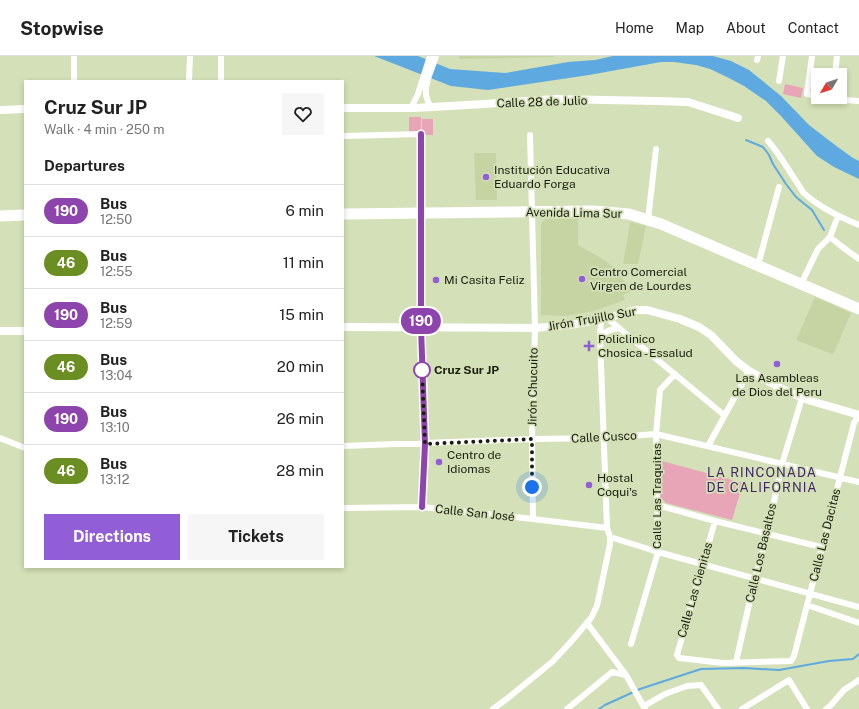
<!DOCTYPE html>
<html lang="en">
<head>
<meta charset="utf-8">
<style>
	:root { --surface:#fff; --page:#f6f6f6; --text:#222; --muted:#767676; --line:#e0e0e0; --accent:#925ed7 }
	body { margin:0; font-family:"Public Sans",sans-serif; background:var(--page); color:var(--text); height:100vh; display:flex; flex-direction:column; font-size:15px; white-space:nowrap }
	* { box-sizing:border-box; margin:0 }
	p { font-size:13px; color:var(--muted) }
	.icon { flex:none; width:22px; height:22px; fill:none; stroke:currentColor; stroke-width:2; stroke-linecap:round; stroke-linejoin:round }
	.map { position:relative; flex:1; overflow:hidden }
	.sheet { position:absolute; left:24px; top:24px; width:320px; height:488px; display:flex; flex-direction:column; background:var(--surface); border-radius:0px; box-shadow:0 2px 6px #0003 }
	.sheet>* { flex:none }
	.badge { padding:0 8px; border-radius:13px; font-size:14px; line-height:26px }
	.needle { width:26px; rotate:231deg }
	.tools { position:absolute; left:811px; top:12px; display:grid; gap:8px }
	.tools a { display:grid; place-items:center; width:36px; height:36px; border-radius:0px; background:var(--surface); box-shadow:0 2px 6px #0003; font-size:20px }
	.you { position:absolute; width:20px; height:20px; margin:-10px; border:3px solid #fff; border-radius:50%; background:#1a73e8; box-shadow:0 0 0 6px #1a73e833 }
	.map>.badge { position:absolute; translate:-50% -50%; box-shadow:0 0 0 2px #fff }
	h2 { padding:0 20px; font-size:15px; line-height:36px }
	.round { display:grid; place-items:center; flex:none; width:42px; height:42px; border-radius:0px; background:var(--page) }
	.head { display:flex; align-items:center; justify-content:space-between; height:68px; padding:0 20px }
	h1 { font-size:19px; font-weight:700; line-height:30px }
	.cta { display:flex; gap:8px; margin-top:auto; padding:8px 20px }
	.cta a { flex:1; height:46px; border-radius:0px; background:var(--accent); color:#fff; font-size:16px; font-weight:700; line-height:46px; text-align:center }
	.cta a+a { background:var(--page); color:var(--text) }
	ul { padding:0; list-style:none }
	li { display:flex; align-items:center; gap:12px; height:52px; padding:0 20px; border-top:1px solid var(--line) }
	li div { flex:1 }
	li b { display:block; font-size:15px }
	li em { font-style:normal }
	li .badge { min-width:44px; font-weight:700; text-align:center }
	header { display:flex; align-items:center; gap:24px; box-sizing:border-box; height:56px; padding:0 20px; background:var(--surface); border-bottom:1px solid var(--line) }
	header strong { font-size:19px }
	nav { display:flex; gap:22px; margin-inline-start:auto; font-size:14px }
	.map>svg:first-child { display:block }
</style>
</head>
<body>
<header>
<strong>Stopwise</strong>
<nav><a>Home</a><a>Map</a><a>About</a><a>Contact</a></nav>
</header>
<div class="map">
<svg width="859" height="653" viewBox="0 0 859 653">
	<rect width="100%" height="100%" fill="#d4e0b7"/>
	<path fill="#c6d4a4" d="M459,0H556L552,1L459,3Z
		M474,97H496L497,144H476Z
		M545,163H578V189L606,205L613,211L632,235L623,239L625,244L594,255L565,260L541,259V168Z
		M630,166L646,170L638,208H623Z
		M815,241L851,257L834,297L832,298L796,284Z"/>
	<path fill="#e8a5b8" d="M785,28L803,32L801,42L783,38Z
		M409,61H421V78H409Z
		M422,63H433V79H422Z
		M662,405L743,427L732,464L666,447L660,441Z"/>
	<path fill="#5eaae0" d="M374,0H418L450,13L505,17L568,6L595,4L613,0H713L731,5L749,14L759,22L781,40L809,69L835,89L853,102L859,105V123L834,111L817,100L780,59L766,45L744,30L727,21L710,13L696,9L674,6H661L589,19L488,34L451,30Z"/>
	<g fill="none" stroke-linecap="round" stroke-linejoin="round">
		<path stroke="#5eaae0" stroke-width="2" d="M746,84L763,91L769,99L773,108L786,128L796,141L812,154L824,174
			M599,653L605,649L640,633L701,613L744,612L779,614L829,605L853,603L859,598"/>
		<path stroke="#fff" stroke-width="6" d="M74,0V25
			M221,0V25
			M812,0L807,38L818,40
			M757,4L758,0
			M835,19L837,0
			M189,25L190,0
			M779,25L783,0
			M823,41L832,43L859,45
			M431,51C419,34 431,18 436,0
			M411,52L418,38L430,0
			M530,79L535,272L532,383L533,463
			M343,80L421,78V271L425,388L422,451
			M768,85C779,97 787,112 796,125C799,129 801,133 803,136C818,151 840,161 859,169
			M648,164L656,93
			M830,181L841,190L859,203
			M758,209L779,131
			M801,228L818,193L830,181L838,160
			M607,262L724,359
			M600,280C606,275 612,273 619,272
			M0,382L25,392
			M343,390L532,383L604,382L656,378L859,426
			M708,390L749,315
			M657,449L715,465L821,491
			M343,452L422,451L533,463L607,472
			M715,465L677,599L679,602L723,607L791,605L794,600L854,367L859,359
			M610,481L658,496L859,551
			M807,549L859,567
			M587,567L626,619L645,653
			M631,588L658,496L656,378L660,334L675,318
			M736,606L755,522L767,478L782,408L802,342
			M644,650L665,638L687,630L701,629L718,653
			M493,653L508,642L552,606L569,588L591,562L597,550L610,488V481L607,472L600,280L601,264
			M567,653L612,616L626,619
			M742,653L789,624L807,653
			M826,653L831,649L844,634L859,624"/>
		<path stroke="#fff" stroke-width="8" d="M343,52H415L484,48L554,43L657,45L688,46L738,62
			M0,54L25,53
			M343,271L535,272L570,269L607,262L635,254H647L680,263L699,271L711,279L736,305L749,315L784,334L811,345L859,359
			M0,275H25"/>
		<path stroke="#fff" stroke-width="11" d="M343,158L593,155L629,158L661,168L859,253
			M0,160L25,159"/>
	</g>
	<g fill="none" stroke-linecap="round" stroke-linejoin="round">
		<defs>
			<path id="line" d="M421,78V271L425,388L422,451"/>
		</defs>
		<use href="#line" stroke="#fff" stroke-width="9"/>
		<use href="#line" stroke="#8e44ad" stroke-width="6"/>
		<path stroke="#1a1e0f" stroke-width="4" stroke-dasharray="0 7.2" d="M422,314L425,388L532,383V431"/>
	</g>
	<g fill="#925ed7" stroke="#d4e0b7" stroke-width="1.5">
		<circle cx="486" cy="121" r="4"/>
		<circle cx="582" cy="223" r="4"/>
		<circle cx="436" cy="224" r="4"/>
		<path d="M587 284h4v4h4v4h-4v4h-4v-4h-4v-4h4z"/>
		<circle cx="777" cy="308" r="4"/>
		<circle cx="439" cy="406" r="4"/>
		<circle cx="589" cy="429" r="4"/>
	</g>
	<circle fill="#fff" stroke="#8e44ad" stroke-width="2" cx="422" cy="314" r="8"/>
	<g text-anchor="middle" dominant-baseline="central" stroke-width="3.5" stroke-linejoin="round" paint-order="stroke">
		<g font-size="12" fill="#1a1e0f" stroke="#d4e0b7">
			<text transform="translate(542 46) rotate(-2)">Calle 28 de Julio</text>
			<text transform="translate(574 157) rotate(1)">Avenida Lima Sur</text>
			<text transform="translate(592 263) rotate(-10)">Jirón Trujillo Sur</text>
			<text transform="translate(533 331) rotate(-89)">Jirón Chucuito</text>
			<text transform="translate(604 381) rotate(-3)">Calle Cusco</text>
			<text transform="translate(657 440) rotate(-90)">Calle Las Traquitas</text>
			<text transform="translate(475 457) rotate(6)">Calle San José</text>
			<text transform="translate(825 479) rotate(-76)">Calle Las Dacitas</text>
			<text transform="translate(761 497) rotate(-77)">Calle Los Basaltos</text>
			<text transform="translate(695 534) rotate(-74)">Calle Las Cienitas</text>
		</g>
		<g font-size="12" fill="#1a1e0f" stroke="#d4e0b7" text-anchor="start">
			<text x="494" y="114">Institución Educativa<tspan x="494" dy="14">Eduardo Forga</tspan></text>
			<text x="590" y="216">Centro Comercial<tspan x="590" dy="14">Virgen de Lourdes</tspan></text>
			<text x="444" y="224">Mi Casita Feliz</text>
			<text x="598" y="283">Policlinico<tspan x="598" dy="14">Chosica - Essalud</tspan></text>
			<text x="777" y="322" text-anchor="middle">Las Asambleas<tspan x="777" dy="14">de Dios del Peru</tspan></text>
			<text x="447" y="399">Centro de<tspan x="447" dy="14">Idiomas</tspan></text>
			<text x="597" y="422">Hostal<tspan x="597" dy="14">Coqui's</tspan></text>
		</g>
		<g font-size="12" font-weight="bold" fill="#1a1e0f" stroke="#d4e0b7" text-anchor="start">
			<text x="434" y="314">Cruz Sur JP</text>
		</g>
		<g font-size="13" letter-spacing="1" fill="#412862" stroke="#d4e0b7">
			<text x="762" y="416">LA RINCONADA<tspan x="762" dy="15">DE CALIFORNIA</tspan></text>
		</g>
	</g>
</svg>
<div class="tools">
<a><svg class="needle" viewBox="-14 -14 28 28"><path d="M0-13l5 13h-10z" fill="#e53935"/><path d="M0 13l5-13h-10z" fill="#767676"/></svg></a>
</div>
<div class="you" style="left:532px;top:431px"></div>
<b class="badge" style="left:421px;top:265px;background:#8e44ad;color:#fff">190</b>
<section class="sheet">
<div class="head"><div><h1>Cruz Sur JP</h1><p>Walk · 4 min · 250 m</p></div><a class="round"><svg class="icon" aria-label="heart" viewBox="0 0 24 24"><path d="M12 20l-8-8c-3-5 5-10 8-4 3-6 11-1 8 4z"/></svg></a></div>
<h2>Departures</h2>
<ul>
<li><span class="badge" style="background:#8e44ad;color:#fff">190</span><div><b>Bus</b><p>12:50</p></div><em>6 min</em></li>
<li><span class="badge" style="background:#6b8e23;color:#fff">46</span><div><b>Bus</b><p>12:55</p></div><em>11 min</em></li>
<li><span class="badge" style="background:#8e44ad;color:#fff">190</span><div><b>Bus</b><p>12:59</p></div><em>15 min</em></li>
<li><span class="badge" style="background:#6b8e23;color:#fff">46</span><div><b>Bus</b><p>13:04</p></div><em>20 min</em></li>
<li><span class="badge" style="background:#8e44ad;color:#fff">190</span><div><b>Bus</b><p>13:10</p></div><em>26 min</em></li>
<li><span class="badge" style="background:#6b8e23;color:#fff">46</span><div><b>Bus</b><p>13:12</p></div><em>28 min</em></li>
</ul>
<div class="cta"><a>Directions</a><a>Tickets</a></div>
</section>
</div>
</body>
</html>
